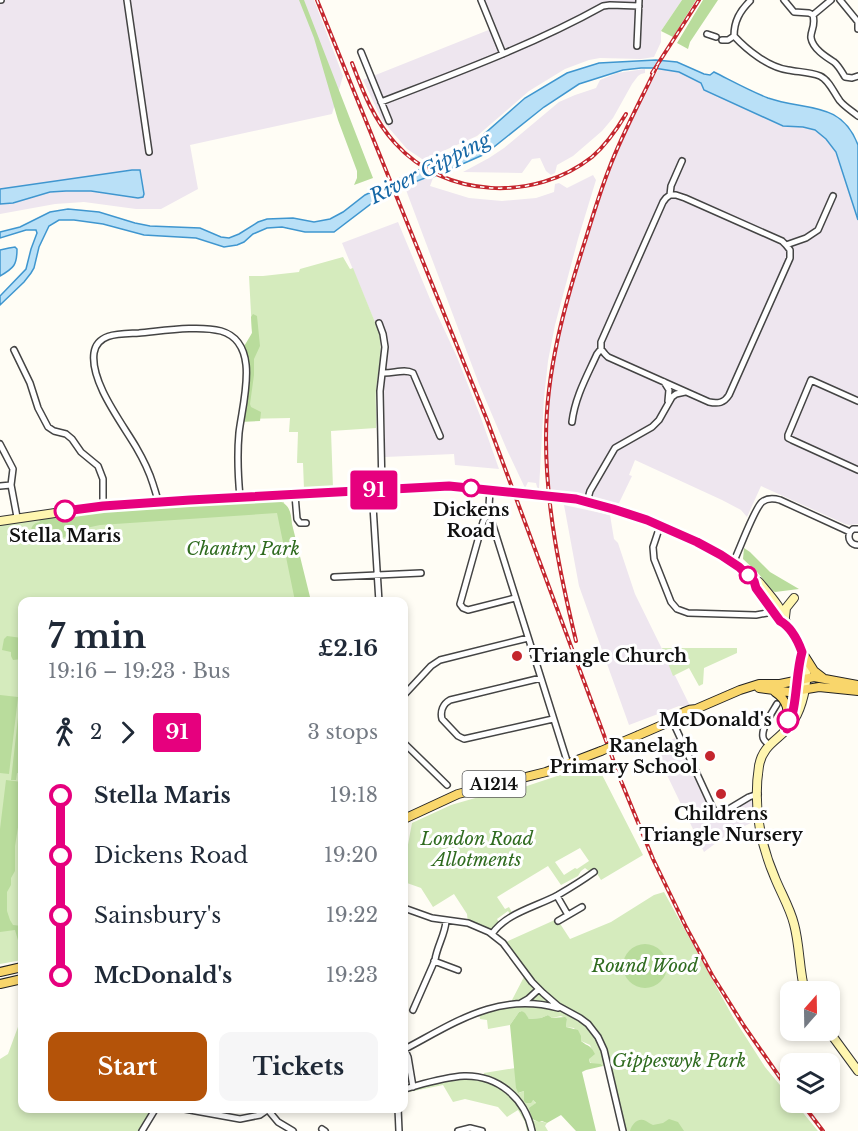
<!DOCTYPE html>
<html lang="en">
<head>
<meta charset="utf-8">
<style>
	:root { --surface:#fff; --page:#f6f6f7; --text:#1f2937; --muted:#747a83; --accent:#b45309 }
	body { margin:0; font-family:"Libre Baskerville",serif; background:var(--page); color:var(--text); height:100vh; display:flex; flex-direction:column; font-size:22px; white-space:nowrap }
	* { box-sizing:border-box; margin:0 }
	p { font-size:20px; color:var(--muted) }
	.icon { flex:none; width:33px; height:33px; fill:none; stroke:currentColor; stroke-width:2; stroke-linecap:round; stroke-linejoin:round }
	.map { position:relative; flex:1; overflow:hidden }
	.drawer { position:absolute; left:18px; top:597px; width:390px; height:516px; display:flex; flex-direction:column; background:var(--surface); border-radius:12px; box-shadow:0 3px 9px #0003 }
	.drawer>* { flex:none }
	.badge { padding:0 12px; border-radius:4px; font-size:21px; line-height:39px }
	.needle { width:39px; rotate:20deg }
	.buttons { position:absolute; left:780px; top:981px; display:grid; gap:12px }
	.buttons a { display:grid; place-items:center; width:60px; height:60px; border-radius:12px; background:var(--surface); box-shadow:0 3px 9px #0003; font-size:30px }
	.map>.badge { position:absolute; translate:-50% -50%; box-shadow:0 0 0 3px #fff }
	.legs { display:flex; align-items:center; gap:9px; height:66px; padding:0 30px; font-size:20px }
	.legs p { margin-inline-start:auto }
	.summary { display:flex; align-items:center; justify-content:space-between; height:102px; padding:0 30px }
	h1 { font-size:33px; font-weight:700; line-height:45px }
	.primary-button { display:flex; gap:12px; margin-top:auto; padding:12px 30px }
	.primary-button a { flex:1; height:69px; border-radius:12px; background:var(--accent); color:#fff; font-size:24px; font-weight:700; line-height:69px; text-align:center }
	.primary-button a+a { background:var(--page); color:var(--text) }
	ul { padding:0 30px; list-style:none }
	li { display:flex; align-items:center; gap:21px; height:60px; font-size:22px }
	li i { display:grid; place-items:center; width:9px; height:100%; margin:0 8px; background:currentColor }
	li i::after { content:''; width:15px; height:15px; margin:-8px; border:4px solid; border-radius:50%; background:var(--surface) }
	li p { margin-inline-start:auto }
	li:first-child i { background:linear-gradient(#0000 50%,currentColor 0) }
	li:last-child i { background:linear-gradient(currentColor 50%,#0000 0) }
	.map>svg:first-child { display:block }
</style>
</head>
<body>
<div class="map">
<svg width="858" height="1131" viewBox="0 0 858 1131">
	<rect width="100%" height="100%" fill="#fffdf5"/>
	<path fill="#eee6ef" d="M0,0H314L343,76L332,114L190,145L198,189L161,209H136L84,202L55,204L0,214Z
		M481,0H682L661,31V42L654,57L641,59L600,58L589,60L565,69L529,91L477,136L432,156L428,163L407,149L382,120L363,80L491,29Z
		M645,69V73L641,74L638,76L632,84L613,118L602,131L573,156L557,165L555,173L551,175L546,171L540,158L532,159L522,173L463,172L489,158L504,148L559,102L575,95L596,88L600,80L617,73Z
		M659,69L679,72L783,126L803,127L815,131L826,139L836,152L858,220V524L849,525L845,524L761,486L747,517L741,510L722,500L635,460L629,475L632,476L619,503L613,509L549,496L546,437L549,391L555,351L564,313L581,253L609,169L643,92Z
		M593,175L596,180L578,239L555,325L548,361L544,398L539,489L537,487L536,483L528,482L525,488L507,450L479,384L406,190L409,186L430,176L433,178L430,186L469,198L502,201L536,198L554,192L555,184L559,183L567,188Z
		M398,222L430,299L457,357L481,418L499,469L455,465L454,454L385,457L384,380L385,377L381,374L379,371L381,341L379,332L342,243Z
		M564,505L610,515L614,539L618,543L635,594L690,706H679L629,725L579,586Z
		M675,738L715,821L750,801H753L755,821L728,834L704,852L654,748Z"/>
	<path fill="#d5ebbd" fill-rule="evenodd" d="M343,257L350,269L353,268L379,332C383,352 378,370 376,390C375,402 377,416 376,428L331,431L333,488L304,489L303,463H297L298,432H289L290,418L242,419L252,332L249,276H263L299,272L300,269Z
		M281,495L288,513L308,601L22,602V960L0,964V521L103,506Z
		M662,648H737V653L704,668L703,684L699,686L689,668L673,676Z
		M595,761L643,855L601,880L594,869L589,871L585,868L581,871L578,876L561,885L548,866L497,897L505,909L509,907L514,916L512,917L508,911L497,919L500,924L492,934L468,923L467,914L454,894L433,907L421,888L407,883L404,890V866L412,823L451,805L503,790H515L572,771ZM580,848L589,861L577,869L575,868L564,875L555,862Z
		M664,892L733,1017L765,1067L790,1097V1102L795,1103L818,1131H623L608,1065L603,1066L601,1064H591L589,1059L592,1050L590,1045L581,1041L574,1028L566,1027L567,1019L561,1016L552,1018L548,1015L541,1018L529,1019L522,1011L519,1012L510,1025L488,1029L487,1020L480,1019L479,1012L512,1005V1000L525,975L532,981L535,982L506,942L557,919L570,939L611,922L654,895Z
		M22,1016V1108L156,1109L142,1131H0V1059L8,1054Z
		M515,1068L517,1091L519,1093L524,1091V1101L533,1100L536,1104L530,1115C532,1116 532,1118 533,1120C535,1122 543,1121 547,1123L545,1126L548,1131H527L525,1122L518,1110L507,1117L498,1107L465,1099L453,1102L443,1085L404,1093V1089L457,1077L483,1078L484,1073Z"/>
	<path fill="#b9dc9c" d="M299,0H304L373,178L354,185L357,178V171L338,120L314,38Z
		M682,0H696L673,37L661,31Z
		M703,0H718L690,42L688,49L677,43Z
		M253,314L257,316L260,346L254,359V375L250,404L251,407L261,412L260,421L240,422L245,384L243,348L252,333L251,317Z
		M278,501C290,504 291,513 292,524L311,601H295L277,513L100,525L86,528L57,540L32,544L30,542C32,533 28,524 40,522L39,519C118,508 198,505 278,501Z
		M744,548L750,552L770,572L799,589L775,592L773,591L757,572L743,559Z
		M7,636L22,638V659L13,660L11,656V652L2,650L4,639Z
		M21,691L22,692V774L17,773L16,780H11Z
		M0,695L18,697L9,774L0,773Z
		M6,780L22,782V820L19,821L15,846V871L11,878V885L7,892V911L10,920L13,925L22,926V954L15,930L0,932V829Z
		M623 966a22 22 0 1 1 44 0a22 22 0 1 1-44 0Z
		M522,1011L525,1013L529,1019L541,1018L548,1015L552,1018L565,1017L567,1019L566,1027L578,1030L581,1036V1041C588,1047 590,1044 595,1054L589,1059L590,1063L601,1064L603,1066L586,1070L582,1072L596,1131H576L561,1115L547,1123L542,1121L539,1122L532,1119L529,1108L536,1103L533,1100L531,1103H526L524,1101V1091L518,1093L516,1088L510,1025L519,1012Z
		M669,1119L678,1122L684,1131H630C632,1124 638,1117 646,1121C648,1122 650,1124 653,1125L663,1123Z"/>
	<path fill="#b9e0f7" stroke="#3f96cf" stroke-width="1.5" d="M656,60L677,62L704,74L710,75L714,72C732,81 750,91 768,98C805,111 841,100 858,145V220L836,152L826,139L815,130L803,127L783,126L704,90L701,83L679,72L654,68H641L623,70L579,84L544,107L485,154L433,177L430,176L384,194L334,232H305L282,227L267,228L253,234L244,242L237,245L224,247L196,238L144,235L103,224L74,220H59L49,226L39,247L34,268L31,273L24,282L0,305V296L26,269L31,249L37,233L36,230H26L0,238V232L20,227L50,212L68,209L99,212L135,223L150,226L200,228L221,237L229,238L239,234L258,222L267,219L293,218L314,222L330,219L343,212L365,195L429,165L432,161L475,142L525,98L567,73L599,63Z
		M132,170H140L144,194L143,197L138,198L91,191H66L50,192L13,203L0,204V189Z
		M15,247L17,249C17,265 14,268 0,276V250L9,248Z"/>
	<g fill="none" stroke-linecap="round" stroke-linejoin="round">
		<defs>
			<path id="street" d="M0,0H1
				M127,0L149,152
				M481,0L503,54
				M784,0L794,12L809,13L813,15C816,27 810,31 811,38C813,49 826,57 834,62C838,65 842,72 845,77L852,78L858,76
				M840,0L858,22V29
				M750,1C740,11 734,21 734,36C747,50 768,67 788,70C798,72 810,72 820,76C829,80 834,93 840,101C845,107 852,111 858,116
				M813,15L831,0
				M707,34L716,37
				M722,40H728L734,36
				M637,46L639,0
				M361,52L389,121
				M381,102C456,73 533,45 603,6L610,5L639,6
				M670,195H676L685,198L782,241L786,245
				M786,245L806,238L818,230L833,196
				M379,323L383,334L385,347L380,391L382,490
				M601,349L605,354L608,357L709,402C718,404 724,403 729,395L790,258V250L786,245
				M14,350L30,383L38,408L48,427L54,431L66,434L72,439L81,452L98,466L103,479V506
				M382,373C393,374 404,368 413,373L440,436
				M664,382L669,390L668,401
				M858,401L811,380L788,435V438L792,440L858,470
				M572,422C575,397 587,376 597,354L601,349V342L663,202L666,198L670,195L671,186L682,161
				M0,444L13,469L11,485L17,517
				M0,486L11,485
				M372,490L379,602
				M490,490L489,506L490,516L568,764
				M295,495L297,519L300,523H306
				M158,502C157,495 155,491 153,484C149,471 143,459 136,447C122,423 90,382 94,353C97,332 122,334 139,333C162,331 199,325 221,331C262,343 242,404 239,433C237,455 238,476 240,497
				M587,502L590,491L615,448L652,427L659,420L672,397L676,394L685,392
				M490,516L485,518L483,522L460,604L463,608L468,610L515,598
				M660,526L653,547L654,559L671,602L677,609L688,613L756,615L767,613L775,609
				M850,532C847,539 851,545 858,545
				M733,563C739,551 754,509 762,502C767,498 773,498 780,500L850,532L853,529H858
				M334,577L421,573
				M541,678L450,700C443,704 440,711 442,719L458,736L464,739L553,719
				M404,695L431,666L440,660L528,638
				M672,720L716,815H719L749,797L758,794
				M404,743L447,785
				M769,745C767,743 763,740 763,737C761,728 773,711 777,704
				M557,896L568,915
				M404,908L432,918L468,923L489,932L503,943L532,982L543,993L558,1006L580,1018L588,1024L598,1037L604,1050L623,1131
				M558,921L582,907
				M492,934C506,913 536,907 558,895C570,888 583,880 594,872
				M434,961L458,970
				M521,1003L528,999L539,989
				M413,1010L435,960C437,946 445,935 446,921
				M404,1048L408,1057L413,1087
				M405,1049C456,1022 498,992 558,1008
				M404,1089C423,1084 444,1077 464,1076C498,1075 525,1098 532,1131
				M179,1108L240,1119L260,1115L270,1108
				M398,1108L399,1131
				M268,1110L278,1122L293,1131
				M322,1129L325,1131
				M142,1131L156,1108
				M458,1131L470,1128L482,1131"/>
			<path id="secondary" d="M563,497L601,505L634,516L674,531L713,550L733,563L750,577L780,621C786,624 789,629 792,634C799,644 805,656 806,668C808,683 802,707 794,720C783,739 763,742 759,766C753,804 760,843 775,878C781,893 790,908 794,924C800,946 799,970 805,992
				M0,521L103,506L190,500L444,486L505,491
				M754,581L759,582C767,592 785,611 786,624
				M785,617L786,608L794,598
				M790,722L799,662L802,654
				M828,1030L858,1071"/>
			<path id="primary" d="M802,652L814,671L823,678
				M759,688L789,692L819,687L858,691
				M775,692C790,702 788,712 787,729
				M639,735L676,719C680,713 688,709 696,709L740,690L759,684H780L814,677L858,685
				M404,819L458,794L546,772L601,751
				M0,972L22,967
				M0,984L22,979"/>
		</defs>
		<use href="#street" stroke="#444" stroke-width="8"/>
		<use href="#secondary" stroke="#333" stroke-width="10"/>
		<use href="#primary" stroke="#222" stroke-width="10"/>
		<use href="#street" stroke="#fff" stroke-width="5"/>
		<use href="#secondary" stroke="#fff6b0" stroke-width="8"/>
		<use href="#primary" stroke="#f9d66b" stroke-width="8"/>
		<defs>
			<path id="rail" d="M317,0L487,420L621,781L653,859L686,927L712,975L744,1026L790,1092
				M352,63C363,92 374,120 395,143C445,199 535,202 592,157C606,145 617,129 626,114
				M652,73L699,0
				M576,641C560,574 546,507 546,439C546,370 565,303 586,238C593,215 600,192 609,169C622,134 641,100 657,66
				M801,1102L823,1131"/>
		</defs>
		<use href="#rail" stroke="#c4262e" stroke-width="4"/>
		<use href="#rail" stroke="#fff" stroke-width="1.5" stroke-dasharray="4.5" stroke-linecap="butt"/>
		<defs>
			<path id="secondary-bridge" d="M505,491L525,493
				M539,495L563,497"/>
			<path id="primary-bridge" d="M601,751L639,735"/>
		</defs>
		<use href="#secondary-bridge" stroke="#333" stroke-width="10" stroke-linecap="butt"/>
		<use href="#primary-bridge" stroke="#222" stroke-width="10" stroke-linecap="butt"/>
		<use href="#secondary-bridge" stroke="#fff6b0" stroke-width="8"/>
		<use href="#primary-bridge" stroke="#f9d66b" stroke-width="8"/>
	</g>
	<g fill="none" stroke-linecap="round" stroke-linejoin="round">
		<defs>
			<path id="line-1" d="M65,511L103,506L190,500L449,486L576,499L613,509L647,520L697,542L721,555L739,567L754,581L756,588L780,621C791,627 798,641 802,652C795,676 798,707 787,729L788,720"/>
		</defs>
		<use href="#line-1" stroke="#fff" stroke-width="14"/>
		<use href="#line-1" stroke="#e6007e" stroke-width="9"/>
	</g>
	<g fill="#fff" stroke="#e6007e" stroke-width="3">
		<circle cx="471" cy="488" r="8"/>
		<circle cx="65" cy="511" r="10"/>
		<circle cx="748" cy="575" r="8"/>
		<circle cx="788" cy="720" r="10"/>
	</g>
	<g fill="#c4262e" stroke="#fff" stroke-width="2">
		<circle cx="517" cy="656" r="6"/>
		<circle cx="710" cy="756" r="6"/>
		<circle cx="721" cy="794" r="6"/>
	</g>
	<g text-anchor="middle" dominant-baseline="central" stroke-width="6" stroke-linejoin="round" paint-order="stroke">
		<rect fill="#fff" stroke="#585858" stroke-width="1.5" x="462.5" y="771" width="63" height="26" rx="4.5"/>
		<g font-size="16" font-weight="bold" fill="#111">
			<text x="494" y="784">A1214</text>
		</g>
		<g font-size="18" font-weight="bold" fill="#111" stroke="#fff">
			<text x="471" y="510">Dickens<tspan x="471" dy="21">Road</tspan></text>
			<text x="65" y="536">Stella Maris</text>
			<text x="772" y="720" text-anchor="end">McDonald's</text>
		</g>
		<g font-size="18" font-style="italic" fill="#2f6b1f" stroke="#fff">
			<text x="243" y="549">Chantry Park</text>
			<text x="477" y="839">London Road<tspan x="477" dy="21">Allotments</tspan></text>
			<text x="645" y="966">Round Wood</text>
			<text x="679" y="1061">Gippeswyk Park</text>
		</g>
		<g font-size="18" font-weight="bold" fill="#111" stroke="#fff" text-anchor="start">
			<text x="529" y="656">Triangle Church</text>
			<text x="698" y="746" text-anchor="end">Ranelagh<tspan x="698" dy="21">Primary School</tspan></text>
			<text x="721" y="814" text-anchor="middle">Childrens<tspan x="721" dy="21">Triangle Nursery</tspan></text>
		</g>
		<g font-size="20" font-style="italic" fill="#1768a6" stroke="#fff">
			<text transform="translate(430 168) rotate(-27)">River Gipping</text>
		</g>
	</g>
</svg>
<div class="buttons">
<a><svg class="needle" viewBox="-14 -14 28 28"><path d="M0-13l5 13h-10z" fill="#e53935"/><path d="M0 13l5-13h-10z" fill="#747a83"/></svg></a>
<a><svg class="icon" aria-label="layers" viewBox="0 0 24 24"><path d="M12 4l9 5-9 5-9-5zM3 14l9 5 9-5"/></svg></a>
</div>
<b class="badge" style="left:374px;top:490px;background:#e6007e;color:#fff">91</b>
<section class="drawer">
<div class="summary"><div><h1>7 min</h1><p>19:16 – 19:23 · Bus</p></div><b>£2.16</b></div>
<div class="legs"><svg class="icon" aria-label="walk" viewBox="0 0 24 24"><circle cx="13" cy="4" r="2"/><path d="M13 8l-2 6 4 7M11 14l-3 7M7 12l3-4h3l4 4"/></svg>2<svg class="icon" aria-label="forward" viewBox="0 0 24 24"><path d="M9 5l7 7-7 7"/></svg><b class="badge" style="background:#e6007e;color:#fff">91</b><p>3 stops</p></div>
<ul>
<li><i style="color:#e6007e"></i><b>Stella Maris</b><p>19:18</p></li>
<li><i style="color:#e6007e"></i><span>Dickens Road</span><p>19:20</p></li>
<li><i style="color:#e6007e"></i><span>Sainsbury's</span><p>19:22</p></li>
<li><i style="color:#e6007e"></i><b>McDonald's</b><p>19:23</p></li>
</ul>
<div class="primary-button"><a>Start</a><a>Tickets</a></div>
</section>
</div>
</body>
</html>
